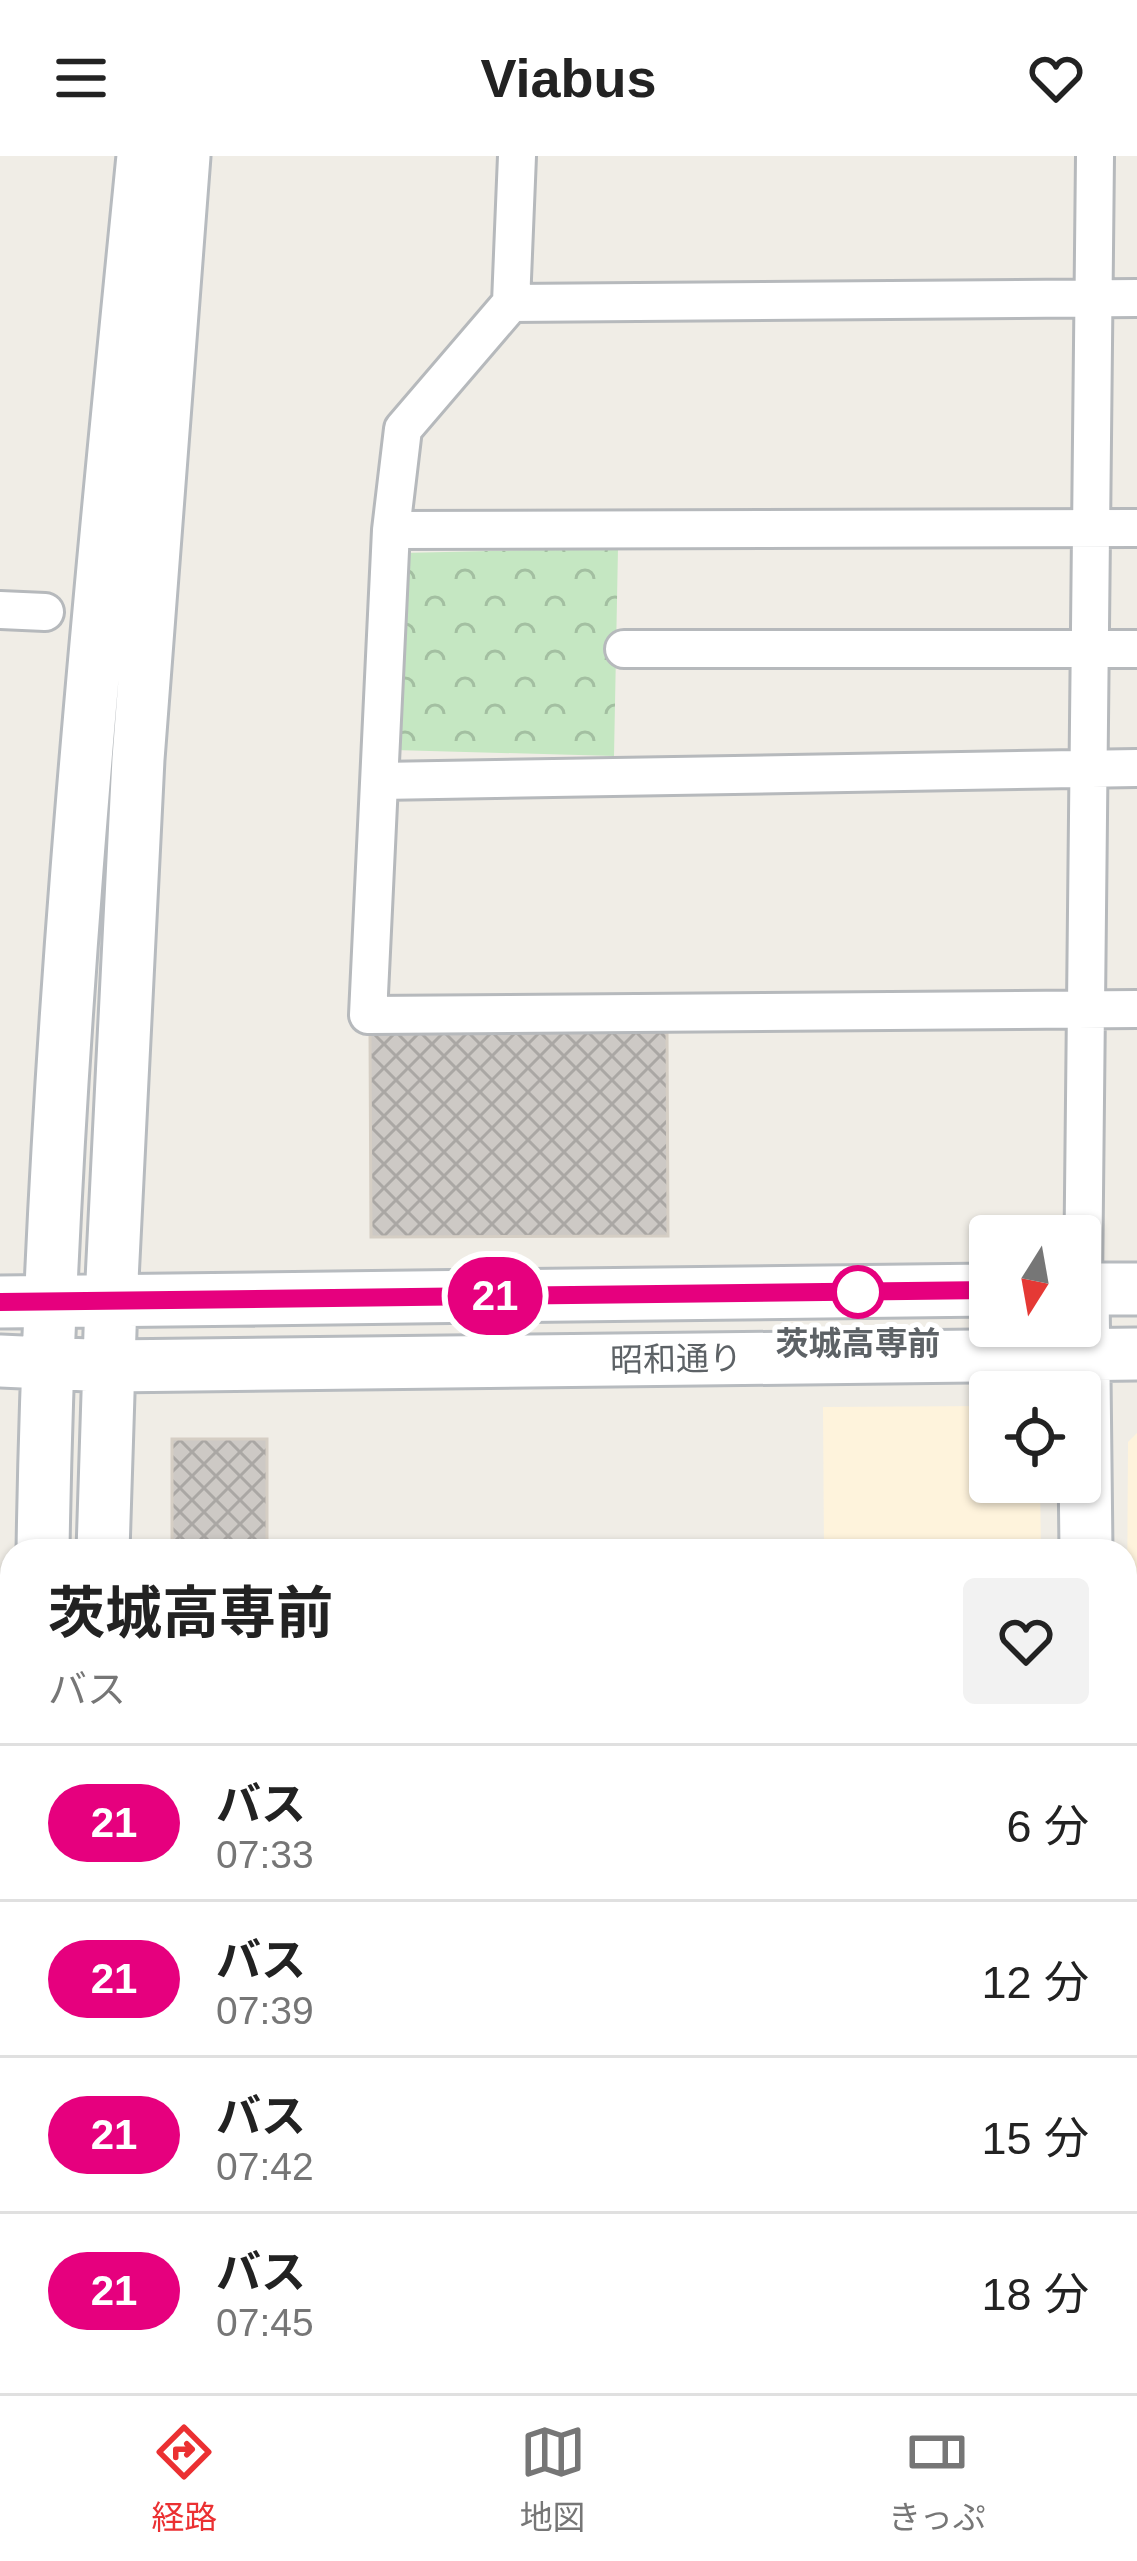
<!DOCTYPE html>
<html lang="ja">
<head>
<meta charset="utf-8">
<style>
	:root { --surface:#fff; --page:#f2f2f2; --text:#222; --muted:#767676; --line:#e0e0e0; --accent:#eb3032 }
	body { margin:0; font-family:Arial,"Noto Sans JP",sans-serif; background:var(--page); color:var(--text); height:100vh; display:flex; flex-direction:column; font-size:45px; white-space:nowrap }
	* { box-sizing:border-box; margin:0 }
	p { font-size:39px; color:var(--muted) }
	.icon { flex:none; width:66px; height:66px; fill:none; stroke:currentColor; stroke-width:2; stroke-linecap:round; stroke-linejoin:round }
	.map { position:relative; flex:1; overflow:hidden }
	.panel { position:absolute; left:0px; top:1383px; width:1137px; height:855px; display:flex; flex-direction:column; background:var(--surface); border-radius:36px 36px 0 0; box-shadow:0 3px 9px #0004 }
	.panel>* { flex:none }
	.badge { padding:0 24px; border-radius:39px; font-size:42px; line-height:78px }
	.needle { width:78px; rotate:191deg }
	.controls { position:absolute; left:969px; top:1059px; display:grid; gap:24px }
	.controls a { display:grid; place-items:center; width:132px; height:132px; border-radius:12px; background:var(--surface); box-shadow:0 3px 9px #0004; font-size:60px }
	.map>.badge { position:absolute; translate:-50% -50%; box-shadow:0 0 0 6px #fff }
	.round { display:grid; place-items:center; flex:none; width:126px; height:126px; border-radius:12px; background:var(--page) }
	.overview { display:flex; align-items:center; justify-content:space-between; height:204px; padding:0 48px }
	h1 { font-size:57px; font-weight:700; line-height:90px }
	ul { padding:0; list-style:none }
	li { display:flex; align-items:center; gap:36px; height:156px; padding:0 48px; border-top:3px solid var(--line) }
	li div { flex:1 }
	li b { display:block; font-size:45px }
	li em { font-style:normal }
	li .badge { min-width:132px; font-weight:700; text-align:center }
	header { display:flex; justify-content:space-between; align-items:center; height:156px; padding:0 48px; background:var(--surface); font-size:54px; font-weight:700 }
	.menu { display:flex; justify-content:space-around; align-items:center; height:168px; border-top:3px solid var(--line); background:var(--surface); font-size:33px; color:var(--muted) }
	.menu a { display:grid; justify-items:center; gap:6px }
	.menu .active { color:var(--accent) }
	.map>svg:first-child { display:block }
</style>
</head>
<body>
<header><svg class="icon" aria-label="menu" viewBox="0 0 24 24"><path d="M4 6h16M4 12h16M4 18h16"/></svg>Viabus<svg class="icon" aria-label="heart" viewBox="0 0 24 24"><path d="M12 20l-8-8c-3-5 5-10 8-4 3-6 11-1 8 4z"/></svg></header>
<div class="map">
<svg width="1137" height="2237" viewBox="0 0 1137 2237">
	<defs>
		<pattern id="forest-crowns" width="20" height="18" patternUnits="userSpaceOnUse" patternTransform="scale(3)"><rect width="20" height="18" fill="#c5e7c2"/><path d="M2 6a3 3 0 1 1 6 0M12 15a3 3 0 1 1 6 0" fill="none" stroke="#a3bfa1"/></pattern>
		<pattern id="building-cross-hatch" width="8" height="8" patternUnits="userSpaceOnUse" patternTransform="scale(3)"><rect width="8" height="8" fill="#cdc9c5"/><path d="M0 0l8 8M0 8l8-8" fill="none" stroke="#aaa7a4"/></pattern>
	</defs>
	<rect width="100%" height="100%" fill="#f0ede6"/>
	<path fill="#fef3dc" d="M990,1250V1326H1040L1041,1395H824L823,1251Z
		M1137,1277V1460L1127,1453L1128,1286Z"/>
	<path fill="url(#forest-crowns)" d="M618,392L614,600L394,594L402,397Z
		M1137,2023V2220L1128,2213L1126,2032Z"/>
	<path fill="url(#building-cross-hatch)" stroke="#d5cec4" stroke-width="3" d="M667,874L668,1080L371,1081L370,875Z
		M172,1283H267V1392L172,1391Z"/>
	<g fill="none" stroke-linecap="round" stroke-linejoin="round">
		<defs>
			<path id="street" d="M517,0L511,147L403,273L391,374L368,859L1137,853
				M511,147L1137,142
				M391,374L1137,372
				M0,454L45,456
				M624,493H1137
				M380,625L1137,612
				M1083,1133L1095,0
				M1125,1483H1137
				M1125,1740H1137
				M1125,1998H1137"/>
			<path id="secondary" d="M1080,1133H1137
				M1083,1133L1086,1395
				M0,1146L990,1134
				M0,1205L110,1210L1137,1198
				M43,1395C50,928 97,464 143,0
				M103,1395L111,1144L138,603L184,0
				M29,2237V2226
				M72,2237V2226
				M1084,2237V2226"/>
		</defs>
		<use href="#street" stroke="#b6b9bc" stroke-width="42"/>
		<use href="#secondary" stroke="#b7bbbf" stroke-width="57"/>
		<use href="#street" stroke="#fff" stroke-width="36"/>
		<use href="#secondary" stroke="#fff" stroke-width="51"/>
	</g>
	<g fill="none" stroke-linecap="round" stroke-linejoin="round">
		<defs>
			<path id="line" d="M0,1146L990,1134"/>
		</defs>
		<use href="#line" stroke="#fff" stroke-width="27"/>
		<use href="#line" stroke="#e6007e" stroke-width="18"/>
	</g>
	<circle fill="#fff" stroke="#e6007e" stroke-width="6" cx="858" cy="1136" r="24"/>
	<g text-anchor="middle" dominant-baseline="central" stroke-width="10" stroke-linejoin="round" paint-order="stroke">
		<g font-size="33" font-weight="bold" fill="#5d6266" stroke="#fff">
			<text x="858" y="1187">茨城高専前</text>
		</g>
		<g font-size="33" fill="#5d6266" stroke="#fff">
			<text transform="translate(676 1203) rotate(-1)">昭和通り</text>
		</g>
	</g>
</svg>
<div class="controls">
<a><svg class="needle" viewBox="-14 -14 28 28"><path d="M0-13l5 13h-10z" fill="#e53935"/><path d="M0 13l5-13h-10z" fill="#767676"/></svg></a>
<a><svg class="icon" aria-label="locate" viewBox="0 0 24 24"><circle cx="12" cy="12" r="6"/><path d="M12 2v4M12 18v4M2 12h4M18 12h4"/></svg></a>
</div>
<b class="badge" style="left:495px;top:1140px;background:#e6007e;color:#fff">21</b>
<section class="panel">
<div class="overview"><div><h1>茨城高専前</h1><p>バス</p></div><a class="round"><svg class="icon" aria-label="heart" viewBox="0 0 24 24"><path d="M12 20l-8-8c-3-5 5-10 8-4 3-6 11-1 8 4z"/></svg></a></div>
<ul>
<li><span class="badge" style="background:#e6007e;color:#fff">21</span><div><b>バス</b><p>07:33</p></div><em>6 分</em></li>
<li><span class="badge" style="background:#e6007e;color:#fff">21</span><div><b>バス</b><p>07:39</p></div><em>12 分</em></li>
<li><span class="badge" style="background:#e6007e;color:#fff">21</span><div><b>バス</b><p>07:42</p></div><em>15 分</em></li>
<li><span class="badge" style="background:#e6007e;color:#fff">21</span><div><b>バス</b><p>07:45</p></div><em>18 分</em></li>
</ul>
</section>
</div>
<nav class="menu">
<a class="active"><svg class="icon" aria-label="directions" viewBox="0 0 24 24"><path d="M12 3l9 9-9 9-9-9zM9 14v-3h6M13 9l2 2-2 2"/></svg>経路</a>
<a><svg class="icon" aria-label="map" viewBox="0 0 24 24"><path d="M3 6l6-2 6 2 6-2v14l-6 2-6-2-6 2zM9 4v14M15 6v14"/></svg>地図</a>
<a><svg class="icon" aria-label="tickets" viewBox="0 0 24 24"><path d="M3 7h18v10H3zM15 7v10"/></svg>きっぷ</a>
</nav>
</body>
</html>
